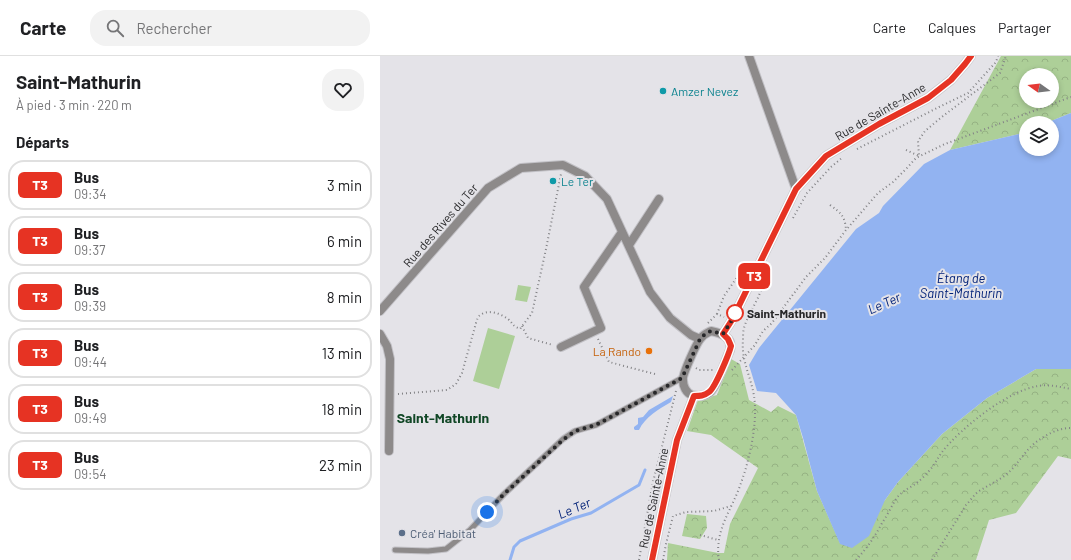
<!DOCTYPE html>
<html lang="fr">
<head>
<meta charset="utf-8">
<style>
	:root { --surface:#fff; --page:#f2f2f2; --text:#202124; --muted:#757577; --line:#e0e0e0 }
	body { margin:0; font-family:Barlow,sans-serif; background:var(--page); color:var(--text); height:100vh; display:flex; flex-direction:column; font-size:15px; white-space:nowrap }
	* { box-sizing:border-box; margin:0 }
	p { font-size:13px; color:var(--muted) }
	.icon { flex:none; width:22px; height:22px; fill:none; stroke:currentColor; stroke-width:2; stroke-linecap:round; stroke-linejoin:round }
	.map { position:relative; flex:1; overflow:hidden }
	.drawer { display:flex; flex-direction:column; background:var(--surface); width:380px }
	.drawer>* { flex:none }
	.badge { padding:0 8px; border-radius:6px; font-size:14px; line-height:26px }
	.needle { width:26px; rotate:284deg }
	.controls { position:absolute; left:639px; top:12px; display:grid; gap:8px }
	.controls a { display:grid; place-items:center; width:40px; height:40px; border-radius:50%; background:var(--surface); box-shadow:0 2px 6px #0003; font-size:20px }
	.you { position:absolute; width:20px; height:20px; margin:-10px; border:3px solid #fff; border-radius:50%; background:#1a73e8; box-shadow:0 0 0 6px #1a73e833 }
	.map>.badge { position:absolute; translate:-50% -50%; box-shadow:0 0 0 2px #fff }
	h2 { padding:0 16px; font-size:15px; line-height:36px }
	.round { display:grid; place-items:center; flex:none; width:42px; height:42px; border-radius:16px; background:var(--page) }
	.summary { display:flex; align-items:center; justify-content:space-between; height:68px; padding:0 16px }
	h1 { font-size:19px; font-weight:700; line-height:30px }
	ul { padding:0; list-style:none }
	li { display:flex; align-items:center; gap:12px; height:50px; margin:0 8px 6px; padding:0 8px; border:2px solid var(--line); border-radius:16px }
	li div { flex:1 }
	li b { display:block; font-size:15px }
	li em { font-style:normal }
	li .badge { min-width:44px; font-weight:700; text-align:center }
	header { display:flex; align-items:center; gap:24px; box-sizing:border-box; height:56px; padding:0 20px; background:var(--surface); border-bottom:1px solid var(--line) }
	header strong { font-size:19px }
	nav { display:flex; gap:22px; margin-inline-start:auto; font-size:14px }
	.search { width:280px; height:36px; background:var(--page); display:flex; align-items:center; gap:10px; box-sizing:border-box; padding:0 14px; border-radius:16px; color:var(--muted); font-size:15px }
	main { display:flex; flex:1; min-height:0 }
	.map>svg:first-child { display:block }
</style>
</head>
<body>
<header>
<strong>Carte</strong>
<div class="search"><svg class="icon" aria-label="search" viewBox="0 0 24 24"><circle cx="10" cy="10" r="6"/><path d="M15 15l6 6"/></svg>Rechercher</div>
<nav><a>Carte</a><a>Calques</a><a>Partager</a></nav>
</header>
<main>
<section class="drawer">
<div class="summary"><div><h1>Saint-Mathurin</h1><p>À pied · 3 min · 220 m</p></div><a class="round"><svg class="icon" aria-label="heart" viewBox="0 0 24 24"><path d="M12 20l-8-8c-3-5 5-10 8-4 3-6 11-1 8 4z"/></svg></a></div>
<h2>Départs</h2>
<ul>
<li><span class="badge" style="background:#e63323;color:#fff">T3</span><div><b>Bus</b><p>09:34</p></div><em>3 min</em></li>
<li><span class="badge" style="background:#e63323;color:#fff">T3</span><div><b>Bus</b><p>09:37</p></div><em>6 min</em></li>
<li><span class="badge" style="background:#e63323;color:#fff">T3</span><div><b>Bus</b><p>09:39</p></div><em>8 min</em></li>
<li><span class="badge" style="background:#e63323;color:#fff">T3</span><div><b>Bus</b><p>09:44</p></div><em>13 min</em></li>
<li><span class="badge" style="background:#e63323;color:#fff">T3</span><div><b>Bus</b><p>09:49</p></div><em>18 min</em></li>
<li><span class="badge" style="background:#e63323;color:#fff">T3</span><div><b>Bus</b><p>09:54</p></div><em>23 min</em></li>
</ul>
</section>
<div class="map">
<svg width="691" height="504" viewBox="0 0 691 504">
	<defs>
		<pattern id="forest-crowns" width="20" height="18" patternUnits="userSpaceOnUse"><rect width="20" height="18" fill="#adcf98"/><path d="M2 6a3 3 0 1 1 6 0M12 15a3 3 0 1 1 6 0" fill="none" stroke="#95b283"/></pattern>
	</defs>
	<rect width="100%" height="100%" fill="#e4e3e8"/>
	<path fill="#adcf98" d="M138,229L151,231L147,246L135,244Z
		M108,272L135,280L119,333L93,325Z"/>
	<path fill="url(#forest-crowns)" fill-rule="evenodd" d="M621,0H691V57L666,67H646V75L639,78L570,94ZM646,19H672V45H646Z
		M351,303L360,308L369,344L391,356L398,350L416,359L437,435L460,487L505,444L518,426L562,378L607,342L656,313H691V403L678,400L636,457L609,464L596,504H287L288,487L338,497H344L350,468L378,412L331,379L307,375L318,344L337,339Z
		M307,458L326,460L327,472L320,483L302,480Z"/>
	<path fill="#92b3f1" d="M691,57V313H656L607,342L562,378L518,426L505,444L489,480L472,492L460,488L437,435L423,382L416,359L396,337L377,335L369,309L379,292L476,173L499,157L503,150L544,108L570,94L639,78L646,75V93H672V67H666Z
		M293,340L291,346C279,353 265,361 259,374H255L254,373V371L258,368V362L263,361L269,354Z"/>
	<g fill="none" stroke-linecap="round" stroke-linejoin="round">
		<path stroke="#92b3f1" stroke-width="3" d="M130,504L134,491L140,485L191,463L211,457L259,429L265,414"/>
		<defs>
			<path id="service" d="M15,494L48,495L66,493L90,474L124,438L183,383L195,375L216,369L302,322"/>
			<path id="minor" d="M369,0L416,133
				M249,189L279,143
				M0,255L108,132L141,112L183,109L205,120L227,143L270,236L290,262L311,279L320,283
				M0,278L7,290L10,303L9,395
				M181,291L221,272L204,231L242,176"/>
			<path id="tertiary" d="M331,275C342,277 353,282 350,294C345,306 339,324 332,334C328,340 319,341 312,339C306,337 303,330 303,324C302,319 317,286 321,282C324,278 327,277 331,275Z
				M343,278L352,264L416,133L446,100L499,68L548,42L571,24L585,8L591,0
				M272,504L297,384L314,340"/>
		</defs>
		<use href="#service" stroke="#c2c1c6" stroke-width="7"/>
		<use href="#minor" stroke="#c2c1c6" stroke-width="10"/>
		<use href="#tertiary" stroke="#c2c1c6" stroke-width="10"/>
		<path stroke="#838386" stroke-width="2" stroke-dasharray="1 3" stroke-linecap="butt" d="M477,93L559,51L588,37L616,6L618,0
			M526,94L539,100L538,85L545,75L563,60L620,17L626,0
			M450,149C461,157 465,160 466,174
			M413,162L427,137L451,111L463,101
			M337,258L344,240L360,217L366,219
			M328,267L337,258L344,261
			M142,270L148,282L173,289
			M218,283L229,306L275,318
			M316,312L319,314H333
			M352,314L375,289L383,275L392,267L426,221L445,202L466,174L498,137L513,126L526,113L536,102L565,88L691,41
			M18,338L67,334L76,328L82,317L96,267C97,265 97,263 98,261C106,252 120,257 128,263C134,268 131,269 140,273L152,257L166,193L181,118
			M320,479L338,484
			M259,504L273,426L296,335
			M283,504L286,488L293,460L306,456L334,455L351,450
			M339,504C334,474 352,454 361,427C370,402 378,366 374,340C371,321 361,304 363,284C363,279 363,274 365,269C369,256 379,244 382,230C383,228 383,224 383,221
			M476,504C486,493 495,481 502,467C507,460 511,451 516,443C522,434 531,432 539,425C542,423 545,419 548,416C554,410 557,403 562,396C581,372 627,335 658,330C669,328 680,331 691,333
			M552,504L586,449C591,444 595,437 601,434C610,428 620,424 628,417C638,408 644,396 655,387C665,379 678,372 691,372"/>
		<use href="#service" stroke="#8d8a8a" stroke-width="5"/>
		<use href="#minor" stroke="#8d8a8a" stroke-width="8"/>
		<use href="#tertiary" stroke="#8d8a8a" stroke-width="8"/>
	</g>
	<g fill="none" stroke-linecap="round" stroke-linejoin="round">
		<defs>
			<path id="line" d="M272,504L297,384L314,340C320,340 324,340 329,336C335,332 349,298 351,290L348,283L343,278L352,264L416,133L446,100L499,68L548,42L571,24L585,8L591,0"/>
		</defs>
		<use href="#line" stroke="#fff" stroke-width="9"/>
		<use href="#line" stroke="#e63323" stroke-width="6"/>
		<path stroke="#272729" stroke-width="4" stroke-dasharray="0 7.2" d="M107,456L124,438L184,383L195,375L216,369L302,322L320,283L326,277L331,275L343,278L352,264L355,257"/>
	</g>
	<g fill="#0f9aa8" stroke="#e4e3e8" stroke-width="1.5">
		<circle cx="283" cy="35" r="4"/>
		<circle cx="173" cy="125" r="4"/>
	</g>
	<circle fill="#fff" stroke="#e63323" stroke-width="2" cx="355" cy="257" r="8"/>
	<circle fill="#e8710a" stroke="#e4e3e8" stroke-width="1.5" cx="269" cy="295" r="4"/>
	<circle fill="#5c6f8a" stroke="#e4e3e8" stroke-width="1.5" cx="22" cy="477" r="4"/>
	<g text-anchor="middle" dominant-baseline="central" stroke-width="4" stroke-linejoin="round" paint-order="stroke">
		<g font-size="12" fill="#0d838f" stroke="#e4e3e8" text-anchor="start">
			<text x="291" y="35">Amzer Nevez</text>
			<text x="181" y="125">Le Ter</text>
		</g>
		<g font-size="12" fill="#272729" stroke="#e4e3e8">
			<text transform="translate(500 55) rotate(-30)">Rue de Sainte-Anne</text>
			<text transform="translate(60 169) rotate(-49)">Rue des Rives du Ter</text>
			<text transform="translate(273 442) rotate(-78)">Rue de Sainte-Anne</text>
		</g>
		<g font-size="12" font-weight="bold" fill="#272729" stroke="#e4e3e8" text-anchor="start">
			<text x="367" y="257">Saint-Mathurin</text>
		</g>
		<g font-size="12" fill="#c56008" stroke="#e4e3e8" text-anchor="end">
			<text x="261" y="295">La Rando</text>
		</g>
		<g font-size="12" fill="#4e5e75" stroke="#e4e3e8" text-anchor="start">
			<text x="30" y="477">Créa' Habitat</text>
		</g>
		<g font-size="13" font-style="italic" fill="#012178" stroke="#e4e3e8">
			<text x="581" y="222">Étang de<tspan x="581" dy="15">Saint-Mathurin</tspan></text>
			<text transform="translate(504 247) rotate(-24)">Le Ter</text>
			<text transform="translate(194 452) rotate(-23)">Le Ter</text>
		</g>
		<g font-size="14" font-weight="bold" fill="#114726" stroke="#e4e3e8">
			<text x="63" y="361">Saint-Mathurin</text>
		</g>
	</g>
</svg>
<div class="controls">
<a><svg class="needle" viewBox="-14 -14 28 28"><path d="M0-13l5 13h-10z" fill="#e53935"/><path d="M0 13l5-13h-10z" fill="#757577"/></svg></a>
<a><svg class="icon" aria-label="layers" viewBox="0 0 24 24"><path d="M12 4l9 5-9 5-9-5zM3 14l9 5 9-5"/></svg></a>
</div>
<div class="you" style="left:107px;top:456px"></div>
<b class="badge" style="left:374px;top:220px;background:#e63323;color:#fff">T3</b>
</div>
</main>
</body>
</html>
